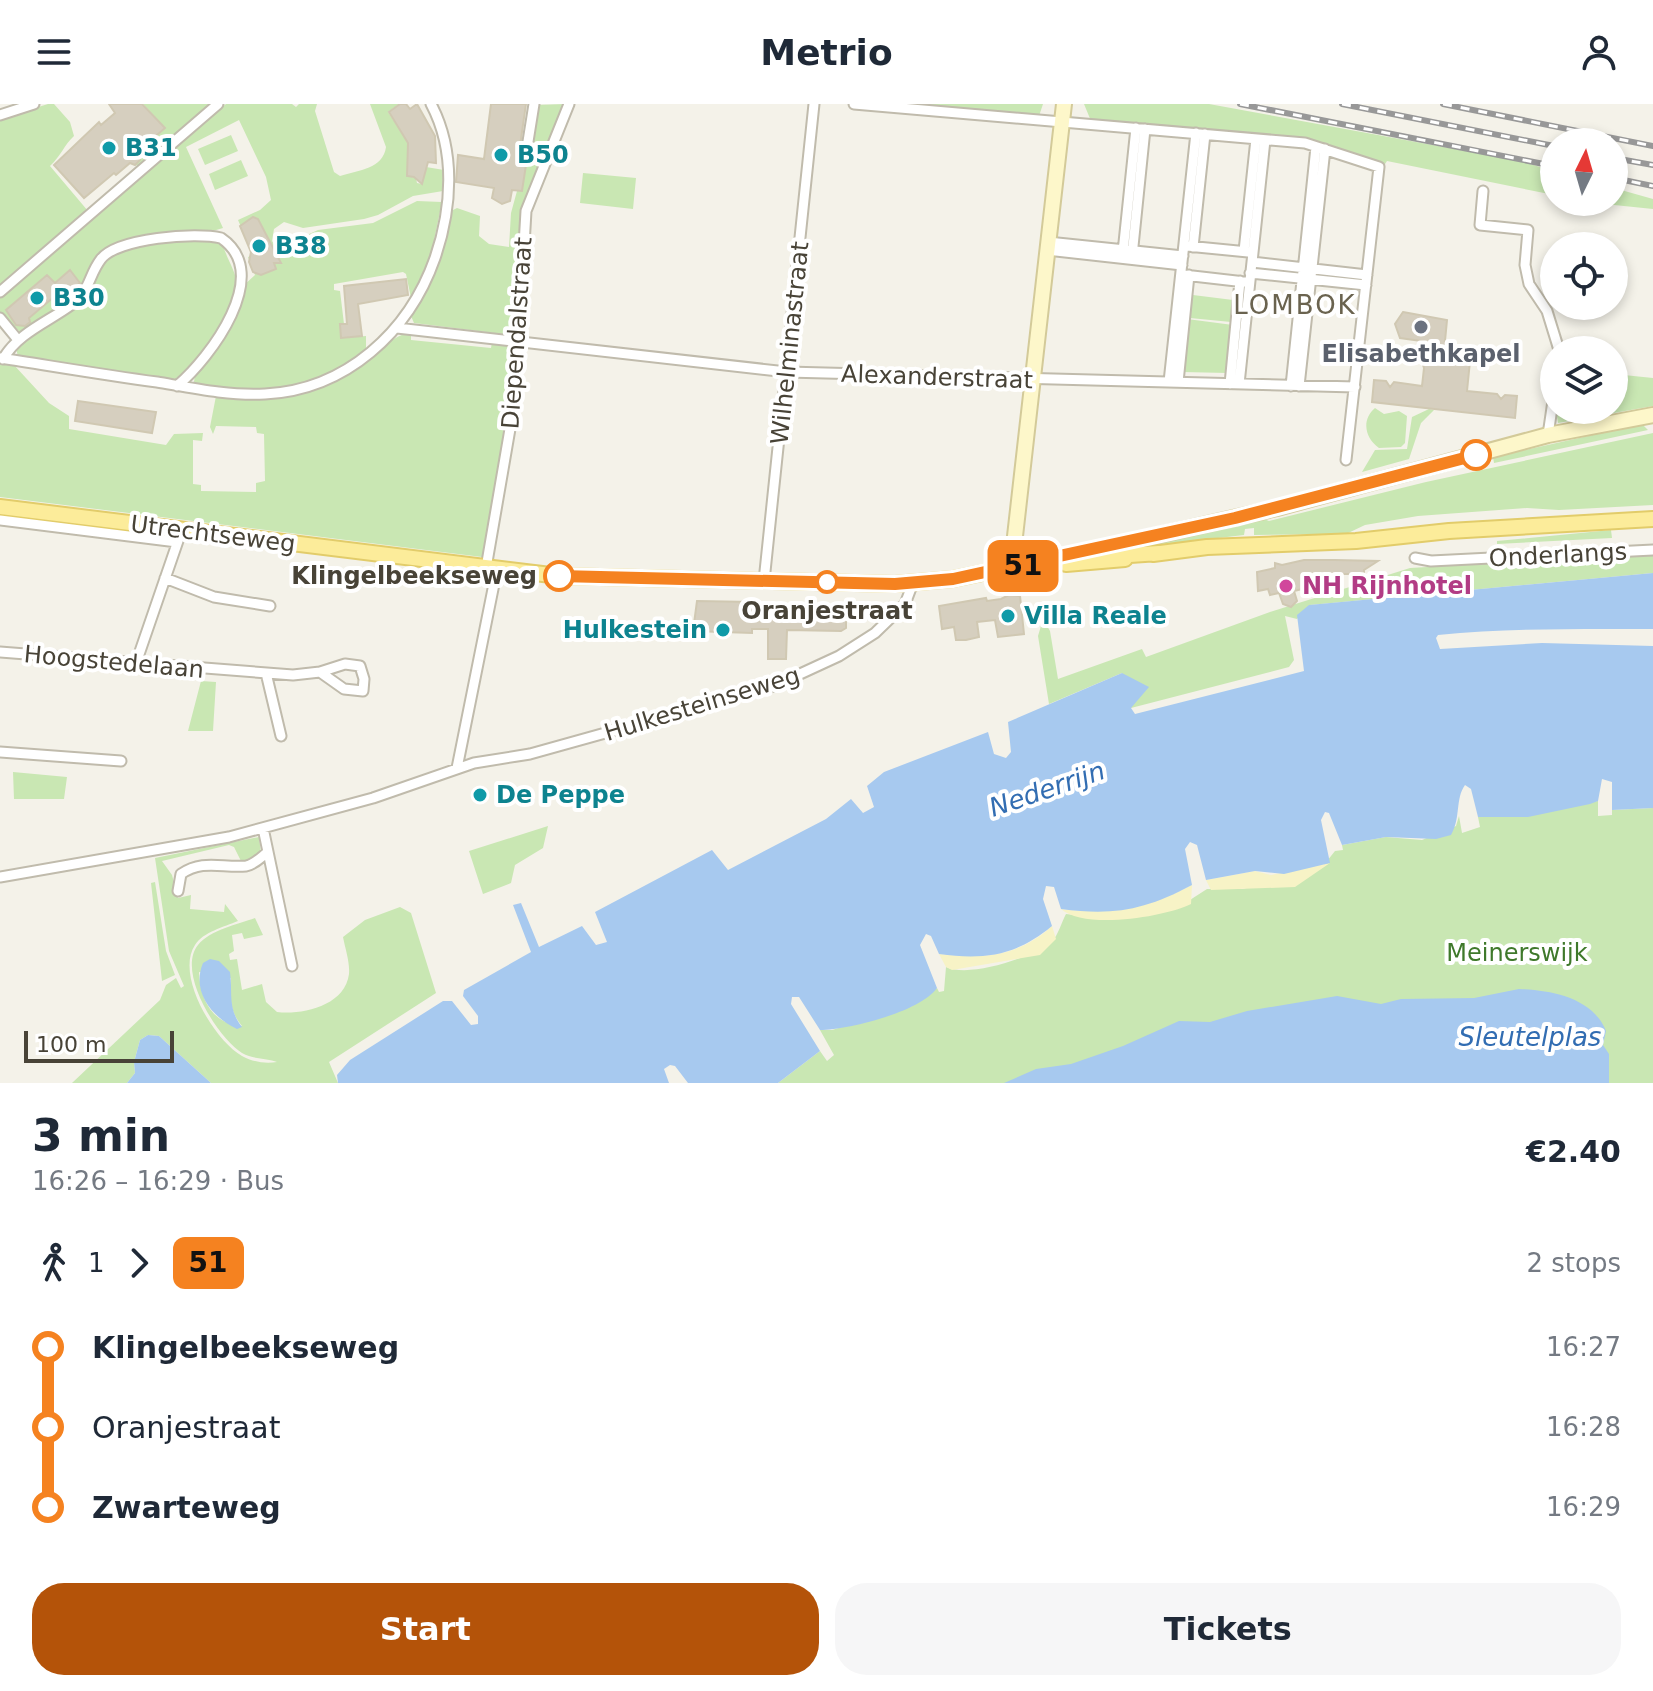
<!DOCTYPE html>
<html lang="en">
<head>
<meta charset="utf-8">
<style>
	:root { --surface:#fff; --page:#f6f6f7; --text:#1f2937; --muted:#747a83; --accent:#b45309 }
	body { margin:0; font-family:"DejaVu Sans",sans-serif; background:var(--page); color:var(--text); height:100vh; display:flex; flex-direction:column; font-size:30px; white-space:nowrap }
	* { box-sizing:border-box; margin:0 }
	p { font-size:26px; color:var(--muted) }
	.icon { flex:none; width:44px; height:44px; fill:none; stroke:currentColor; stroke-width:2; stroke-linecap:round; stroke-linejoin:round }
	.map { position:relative; height:979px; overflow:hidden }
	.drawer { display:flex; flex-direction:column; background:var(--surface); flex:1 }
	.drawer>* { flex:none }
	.badge { padding:0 16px; border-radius:12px; font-size:28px; line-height:52px }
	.needle { width:52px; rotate:5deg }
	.tools { position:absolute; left:1540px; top:24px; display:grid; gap:16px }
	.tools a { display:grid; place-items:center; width:88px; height:88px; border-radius:50%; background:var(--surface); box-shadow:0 4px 12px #0003; font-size:40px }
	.scale { position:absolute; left:24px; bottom:20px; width:150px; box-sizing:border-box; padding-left:8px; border:4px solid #484337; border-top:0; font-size:22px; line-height:28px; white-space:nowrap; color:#484337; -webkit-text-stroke:6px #fff; paint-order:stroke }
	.map>.badge { position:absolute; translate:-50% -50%; box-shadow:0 0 0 4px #fff }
	.legs { display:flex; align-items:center; gap:12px; height:88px; padding:0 32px; font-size:26px }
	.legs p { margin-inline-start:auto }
	.overview { display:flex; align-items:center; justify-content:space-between; height:136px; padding:0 32px }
	h1 { font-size:44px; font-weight:800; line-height:60px }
	.cta { display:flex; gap:16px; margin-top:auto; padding:16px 32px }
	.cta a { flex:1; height:92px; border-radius:32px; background:var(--accent); color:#fff; font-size:32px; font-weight:800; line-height:92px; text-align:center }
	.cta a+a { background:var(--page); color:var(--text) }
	ul { padding:0 32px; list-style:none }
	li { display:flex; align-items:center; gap:28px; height:80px; font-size:30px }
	li i { display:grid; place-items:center; width:12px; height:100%; margin:0 10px; background:currentColor }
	li i::after { content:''; width:20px; height:20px; margin:-10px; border:6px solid; border-radius:50%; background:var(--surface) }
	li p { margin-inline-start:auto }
	li:first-child i { background:linear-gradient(#0000 50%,currentColor 0) }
	li:last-child i { background:linear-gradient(currentColor 50%,#0000 0) }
	header { display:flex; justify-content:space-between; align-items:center; height:104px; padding:0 32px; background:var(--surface); font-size:36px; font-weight:800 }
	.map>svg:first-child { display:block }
</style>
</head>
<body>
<header><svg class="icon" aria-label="menu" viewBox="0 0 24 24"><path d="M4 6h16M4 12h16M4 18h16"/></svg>Metrio<svg class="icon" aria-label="person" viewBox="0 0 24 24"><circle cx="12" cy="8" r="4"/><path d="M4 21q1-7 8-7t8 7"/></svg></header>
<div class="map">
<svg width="1653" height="979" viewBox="0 0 1653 979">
	<rect width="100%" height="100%" fill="#f4f2e9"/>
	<path fill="#c9e7b3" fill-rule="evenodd" d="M48,0H54L70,18L74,32C64,41 61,52 50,62L88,107L0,183V15Z
		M143,0H212L140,62L135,61L140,56L136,50L165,24Z
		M226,0H292L296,3L299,0H317L315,7L334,68L340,72C359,66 383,65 386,43L370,0H399L388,8L407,37V72L416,74L417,79L422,80L426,63L444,66L443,87L413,92L378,111L364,115L303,124L284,118L274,125L272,137L279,148L286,150L300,145L307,131L318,126L373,119L417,97L442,98L431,151L411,194L406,170L403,168L334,180V186L340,187L344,220H340L341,234L366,232V247C324,276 282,289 231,285C219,284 205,284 194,278L195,270L222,237L243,182L255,171L248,153L253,151L238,116L260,106L271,96L266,73L239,16L186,43L223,124L206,129L116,141L70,198L21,229L0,208V194Z
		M565,0L523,107L517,232L414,219L411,212L437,161L451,107L457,104L480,112L479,132L489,140L509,143L511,109L517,87H522L536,1Z
		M908,0H1043L1039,12Z
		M1084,0H1209L1520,57L1554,67V91L1387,57L1385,60L1289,33L1091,17Z
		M231,31L238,47L205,61L198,45Z
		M241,56L248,72L215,86L209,70Z
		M583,69L636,74L633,105L580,99Z
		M1614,84L1653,95V105L1585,98H1614Z
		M202,135L223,141C226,153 235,166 236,176C237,208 200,267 170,277L18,253L16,244L19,239L85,193L100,162L110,150L134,142Z
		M1193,191L1233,196L1231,218L1190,214Z
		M1187,215L1233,221L1228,269L1182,268Z
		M404,230H411V236L491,244L492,238L514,241L511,296L482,453L0,393V259L14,261L49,299L69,312V325L166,341L174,330L203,329L202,337L193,336V380L201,381V387L256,388V379L265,377L264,330L257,329L256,323L216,322L213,330L210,323L216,292C267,298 316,291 359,263C374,253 387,236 404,230Z
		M1614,270L1653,274V302L1558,319L1556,306H1614Z
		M1375,304L1384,310L1399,307L1407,312L1405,339L1401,343L1379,344C1365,334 1361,316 1375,304Z
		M1429,305L1434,306L1421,319L1409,355L1362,368L1375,346L1407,345L1412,313Z
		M1642,320L1648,326L1494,359L1493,353Z
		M1653,329V401L1559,406L1527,404L1418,412L1365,421L1346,430L1254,431V424L1245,425L1244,431L1133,444L1264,415L1269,417L1426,378Z
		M1611,426L1612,434L1497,440V437Z
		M1653,450V469L1310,501L1297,515L1285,512L1294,556L1289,563L1131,604L1122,569L1049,600L1038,532L1043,515L1050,527L1058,575L1142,545L1146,553L1270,508L1410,464Z
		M201,577L216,578L213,627H188Z
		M13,668L67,673L64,695H14Z
		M1598,697V712L1612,711V706L1653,704V979H778L820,947L827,957L834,951L820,926H832L912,902L937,884L939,888L944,887L946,863C970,874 1032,854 1052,837C1058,832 1062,817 1066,810L1106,815L1179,803L1207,785H1243L1323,762L1335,747L1343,746L1342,741L1386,733L1422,736L1456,722L1459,712L1462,729L1480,723L1478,713Z
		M548,722L543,744L515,761L511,779L483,790L469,747Z
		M259,733L261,749L247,759L241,757L234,743L229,741L162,757L172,771L178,794L191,791L190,805L224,808L225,800L238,817C224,823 203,828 195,841C175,871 214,936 242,952C253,958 265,960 277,958C268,954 254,956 242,949C218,934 176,868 198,841C210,826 238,820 255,814L263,831L244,835L242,829L232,831L234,847L229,850L230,856L237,855L242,886L262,880L266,898L277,908C302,911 345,902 349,870C350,858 345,844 343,833L365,816L400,803L411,809L436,889L329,958L338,979H211L159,932L148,931L140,936L134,958L135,969L127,979H72L160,896L166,881L176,874L181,884L184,882L169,847L155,754ZM199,868L231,874C229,893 230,908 242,922C212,920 200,895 199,868Z
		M155,778L166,847L175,871L162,877L151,779Z"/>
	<path fill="#f7f3c6" d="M1330,759L1295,783L1211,786L1206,776L1255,767L1271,771Z
		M1192,781L1191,800C1165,813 1084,826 1061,805C1110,811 1148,804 1192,781Z
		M1052,822L1056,835L1040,851L952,866L946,863L939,850C983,855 1018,853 1052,822Z"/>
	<path fill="#a7c9ef" d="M1653,469V525C1581,525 1510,524 1438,531L1436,534L1440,545L1542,539L1653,542V704L1612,706V678L1602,675L1598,697L1590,700L1528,713H1478L1471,685L1465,681C1455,695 1461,714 1451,731L1436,735L1386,733L1342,741L1329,709L1325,708L1321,716L1330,759L1284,770L1255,767L1206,776L1197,741L1190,738L1185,745L1192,781C1145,806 1114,812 1061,805L1054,783L1046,782L1043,795L1052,822C1016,852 984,856 939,850L931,832L926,830L920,841L937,884C920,908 848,926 820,926L799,893H792L791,900L820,947L778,979H688L675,962L670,961L664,965L669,979H338L337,971L350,956L443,897H452L471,921L478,920V912L463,892L464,886L531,848L513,801L521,799L539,843L582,822L596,841L607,838L595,808L712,746L728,766L826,715L851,695L863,709L874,703L867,682L884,668L988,628L994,650L1006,654L1011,648L1008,618L1122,569L1149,583L1131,604L1135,610L1304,567L1297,511L1309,501Z
		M210,855L219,857L230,868C233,889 227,904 242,923L237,925C212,913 191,888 203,859Z
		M1519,885C1552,886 1593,894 1606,927L1603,941L1609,950V979H1004L1036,965L1071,960L1123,942L1179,917L1210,918L1247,907L1337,892L1381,900L1401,895L1474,894Z
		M148,931L159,932L211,979H127L135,969L134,958L140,936Z"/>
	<path fill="#d6cfbf" stroke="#d0c8b2" stroke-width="2" d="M109,0H142L165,24L135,50L140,56L135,61L130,59L116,71L114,69L84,94L54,61L99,18L101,21L115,9Z
		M400,0H406L410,5L417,0L435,32L436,59L428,58L422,80L414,73L407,72L408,39L389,8Z
		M491,0H526L519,49L521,60L526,61L522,87L512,86L510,97L502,100L492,94L494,84L456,78L458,51L484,55Z
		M253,113L258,115L281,159H274L276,165L261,171L253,168L249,158L251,148L240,122Z
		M70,166L80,179L59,196L55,192L29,214L30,218L25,222L16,221L6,206L47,171L55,179Z
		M406,175L408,191L358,200L362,232L341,234L340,220H347L344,182Z
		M1403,208L1447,216L1445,237L1455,238L1453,249L1465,250L1464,257H1470L1467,287L1497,290L1501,295L1505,291L1517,292L1515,314L1372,298L1374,276L1386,277L1390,283L1394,278L1422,282L1424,264L1421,255L1434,253L1436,239L1400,234L1395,220Z
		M78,297L156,308L152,329L75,317Z
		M1304,456H1335L1378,457L1364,466V470H1321L1323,480L1294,487L1297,497L1291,503L1283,500L1279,489L1270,491L1268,485L1258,487L1257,468L1275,464V459L1282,461Z
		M1009,491L1020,492L1024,530L998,533L995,516L977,518L979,533L966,536H956L954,523L942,525L939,502L986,494L987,497L1001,495Z
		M697,497L753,498V505L850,506V514H846V524L841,527L787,526L786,555H768V525H752V529L693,527Z"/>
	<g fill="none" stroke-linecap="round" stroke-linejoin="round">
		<defs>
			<path id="street" d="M854,0L1305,39L1379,63L1346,356
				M0,11L34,0
				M526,50L534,0
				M1483,87L1480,121L1528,126L1525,161L1529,180L1547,207L1559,246
				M1048,138L1183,152
				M1187,142L1248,148
				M1193,143L1205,30
				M1047,146L1182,161
				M1244,147L1256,35
				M1123,148L1136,24
				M1132,152L1145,25
				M1252,158L1367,171
				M1250,169L1366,181
				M1184,171L1245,178
				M0,188L218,0
				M0,214L18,236
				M397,224L787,268L1355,283
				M0,254C52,262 104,271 157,278C192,284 229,292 265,290C346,286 409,228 435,154C452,104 456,47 431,0
				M3,255C18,229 48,218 71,201C91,186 88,172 101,155C117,134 196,128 221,134C274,170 210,254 177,282
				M1169,278L1196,29
				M1178,278L1189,171
				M1230,280L1240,177
				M1239,280L1265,36
				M1291,282L1316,43
				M1299,282L1325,45
				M1548,331L1554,290
				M0,416L177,438
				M1415,454L1431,457L1653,446
				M486,464L515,296L526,107L569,0
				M165,474L214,493L270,502
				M764,477L814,0
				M0,548L293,571L320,568L345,560L360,562L364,575L363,587L344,585L320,568
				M136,559L179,434
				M266,569L281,632
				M0,648L121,657
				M457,664L497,465
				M263,724L292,862
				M0,773L229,733L373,694L474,659L530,650L774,582L839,552L875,529L905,500L913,479
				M178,787L181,770C203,755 221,764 246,762C254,761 261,753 268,748"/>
			<path id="secondary" d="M1098,445L1277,404L1548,331L1653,311
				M1017,463L1014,441L1064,0"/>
			<path id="primary" d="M0,403L559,472L895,480L953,475L1097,445L1130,451L1159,449
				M1153,450L1207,443L1356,437L1449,427L1653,415
				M1066,460L1125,455"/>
		</defs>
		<use href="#street" stroke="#c0bbac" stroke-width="13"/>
		<use href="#secondary" stroke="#d3ca99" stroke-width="18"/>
		<use href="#primary" stroke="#e2cc6a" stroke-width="18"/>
		<use href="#street" stroke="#fff" stroke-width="9"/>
		<use href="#secondary" stroke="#fdf7ca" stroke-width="14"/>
		<use href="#primary" stroke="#fcec9a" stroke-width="14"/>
		<defs>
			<path id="rail" d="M1240,0L1554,62
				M1342,0L1554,42
				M1443,0L1653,42
				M1614,54L1653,61
				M1614,74L1653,82"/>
		</defs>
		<use href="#rail" stroke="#989898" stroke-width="6"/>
		<use href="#rail" stroke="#fff" stroke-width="3" stroke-dasharray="9" stroke-linecap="butt"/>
	</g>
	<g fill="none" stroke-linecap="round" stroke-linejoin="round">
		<defs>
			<path id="line-1" d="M559,472L895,480L953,475L1235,414L1476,351"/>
		</defs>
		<use href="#line-1" stroke="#fff" stroke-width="18"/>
		<use href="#line-1" stroke="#f58220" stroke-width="12"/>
	</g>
	<g fill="#0f9aa8" stroke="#fff" stroke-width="3">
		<circle cx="109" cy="44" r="8"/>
		<circle cx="501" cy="51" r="8"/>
		<circle cx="259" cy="142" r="8"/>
		<circle cx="37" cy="194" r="8"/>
		<circle cx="1008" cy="512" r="8"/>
		<circle cx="723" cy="526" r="8"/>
		<circle cx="480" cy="691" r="8"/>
	</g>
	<circle fill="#6b7280" stroke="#fff" stroke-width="3" cx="1421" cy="223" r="8"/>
	<g fill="#fff" stroke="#f58220" stroke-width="4">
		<circle cx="1476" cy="351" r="14"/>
		<circle cx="559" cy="472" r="14"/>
		<circle cx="827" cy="478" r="10"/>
	</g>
	<circle fill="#d1479c" stroke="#fff" stroke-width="3" cx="1286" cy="482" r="8"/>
	<g text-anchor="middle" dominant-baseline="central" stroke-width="8" stroke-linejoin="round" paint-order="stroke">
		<g font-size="24" font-weight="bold" fill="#0d838f" stroke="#fff" text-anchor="start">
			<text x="125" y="44">B31</text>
			<text x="517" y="51">B50</text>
			<text x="275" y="142">B38</text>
			<text x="53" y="194">B30</text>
			<text x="1024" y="512">Villa Reale</text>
			<text x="707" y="526" text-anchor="end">Hulkestein</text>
			<text x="496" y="691">De Peppe</text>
		</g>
		<g font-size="24" fill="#484337" stroke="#fff">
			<text transform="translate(517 229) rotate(-86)">Diependalstraat</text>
			<text transform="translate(790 239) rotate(-84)">Wilhelminastraat</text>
			<text transform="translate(937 273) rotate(2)">Alexanderstraat</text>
			<text transform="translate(213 430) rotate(7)">Utrechtseweg</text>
			<text transform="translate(1558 451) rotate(-3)">Onderlangs</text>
			<text transform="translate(114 558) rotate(5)">Hoogstedelaan</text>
			<text transform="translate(702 600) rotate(-17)">Hulkesteinseweg</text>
		</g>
		<g font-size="24" font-weight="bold" fill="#5b616d" stroke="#fff">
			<text x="1421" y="250">Elisabethkapel</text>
		</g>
		<g font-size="24" font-weight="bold" fill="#484337" stroke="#fff" text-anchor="end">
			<text x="537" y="472">Klingelbeekseweg</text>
			<text x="827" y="507" text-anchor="middle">Oranjestraat</text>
		</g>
		<g font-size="24" font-weight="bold" fill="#b23c85" stroke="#fff" text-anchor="start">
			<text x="1302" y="482">NH Rijnhotel</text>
		</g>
		<g font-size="24" fill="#3f792b" stroke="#fff">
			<text x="1517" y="849">Meinerswijk</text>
		</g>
		<g font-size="26" letter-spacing="2" fill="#6a634f" stroke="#fff">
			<text x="1295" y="201">LOMBOK</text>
		</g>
		<g font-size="26" font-style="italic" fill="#326db2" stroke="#fff">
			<text transform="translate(1047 685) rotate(-19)">Nederrijn</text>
			<text x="1530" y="933">Sleutelplas</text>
		</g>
	</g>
</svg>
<div class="tools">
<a><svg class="needle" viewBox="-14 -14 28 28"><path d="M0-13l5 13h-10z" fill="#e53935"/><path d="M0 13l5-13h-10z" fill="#747a83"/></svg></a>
<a><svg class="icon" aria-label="locate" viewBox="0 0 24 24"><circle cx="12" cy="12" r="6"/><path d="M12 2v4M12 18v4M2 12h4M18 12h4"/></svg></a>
<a><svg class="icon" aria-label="layers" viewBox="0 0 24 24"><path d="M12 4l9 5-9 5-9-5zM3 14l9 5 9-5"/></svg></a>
</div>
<div class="scale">100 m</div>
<b class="badge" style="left:1023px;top:462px;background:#f58220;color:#111">51</b>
</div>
<section class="drawer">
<div class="overview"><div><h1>3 min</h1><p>16:26 – 16:29 · Bus</p></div><b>€2.40</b></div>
<div class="legs"><svg class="icon" aria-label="walk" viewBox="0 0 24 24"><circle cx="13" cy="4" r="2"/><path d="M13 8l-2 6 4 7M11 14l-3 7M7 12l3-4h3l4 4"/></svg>1<svg class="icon" aria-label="forward" viewBox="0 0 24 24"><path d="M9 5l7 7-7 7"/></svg><b class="badge" style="background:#f58220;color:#111">51</b><p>2 stops</p></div>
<ul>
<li><i style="color:#f58220"></i><b>Klingelbeekseweg</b><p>16:27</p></li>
<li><i style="color:#f58220"></i><span>Oranjestraat</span><p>16:28</p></li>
<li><i style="color:#f58220"></i><b>Zwarteweg</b><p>16:29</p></li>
</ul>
<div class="cta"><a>Start</a><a>Tickets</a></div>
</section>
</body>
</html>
